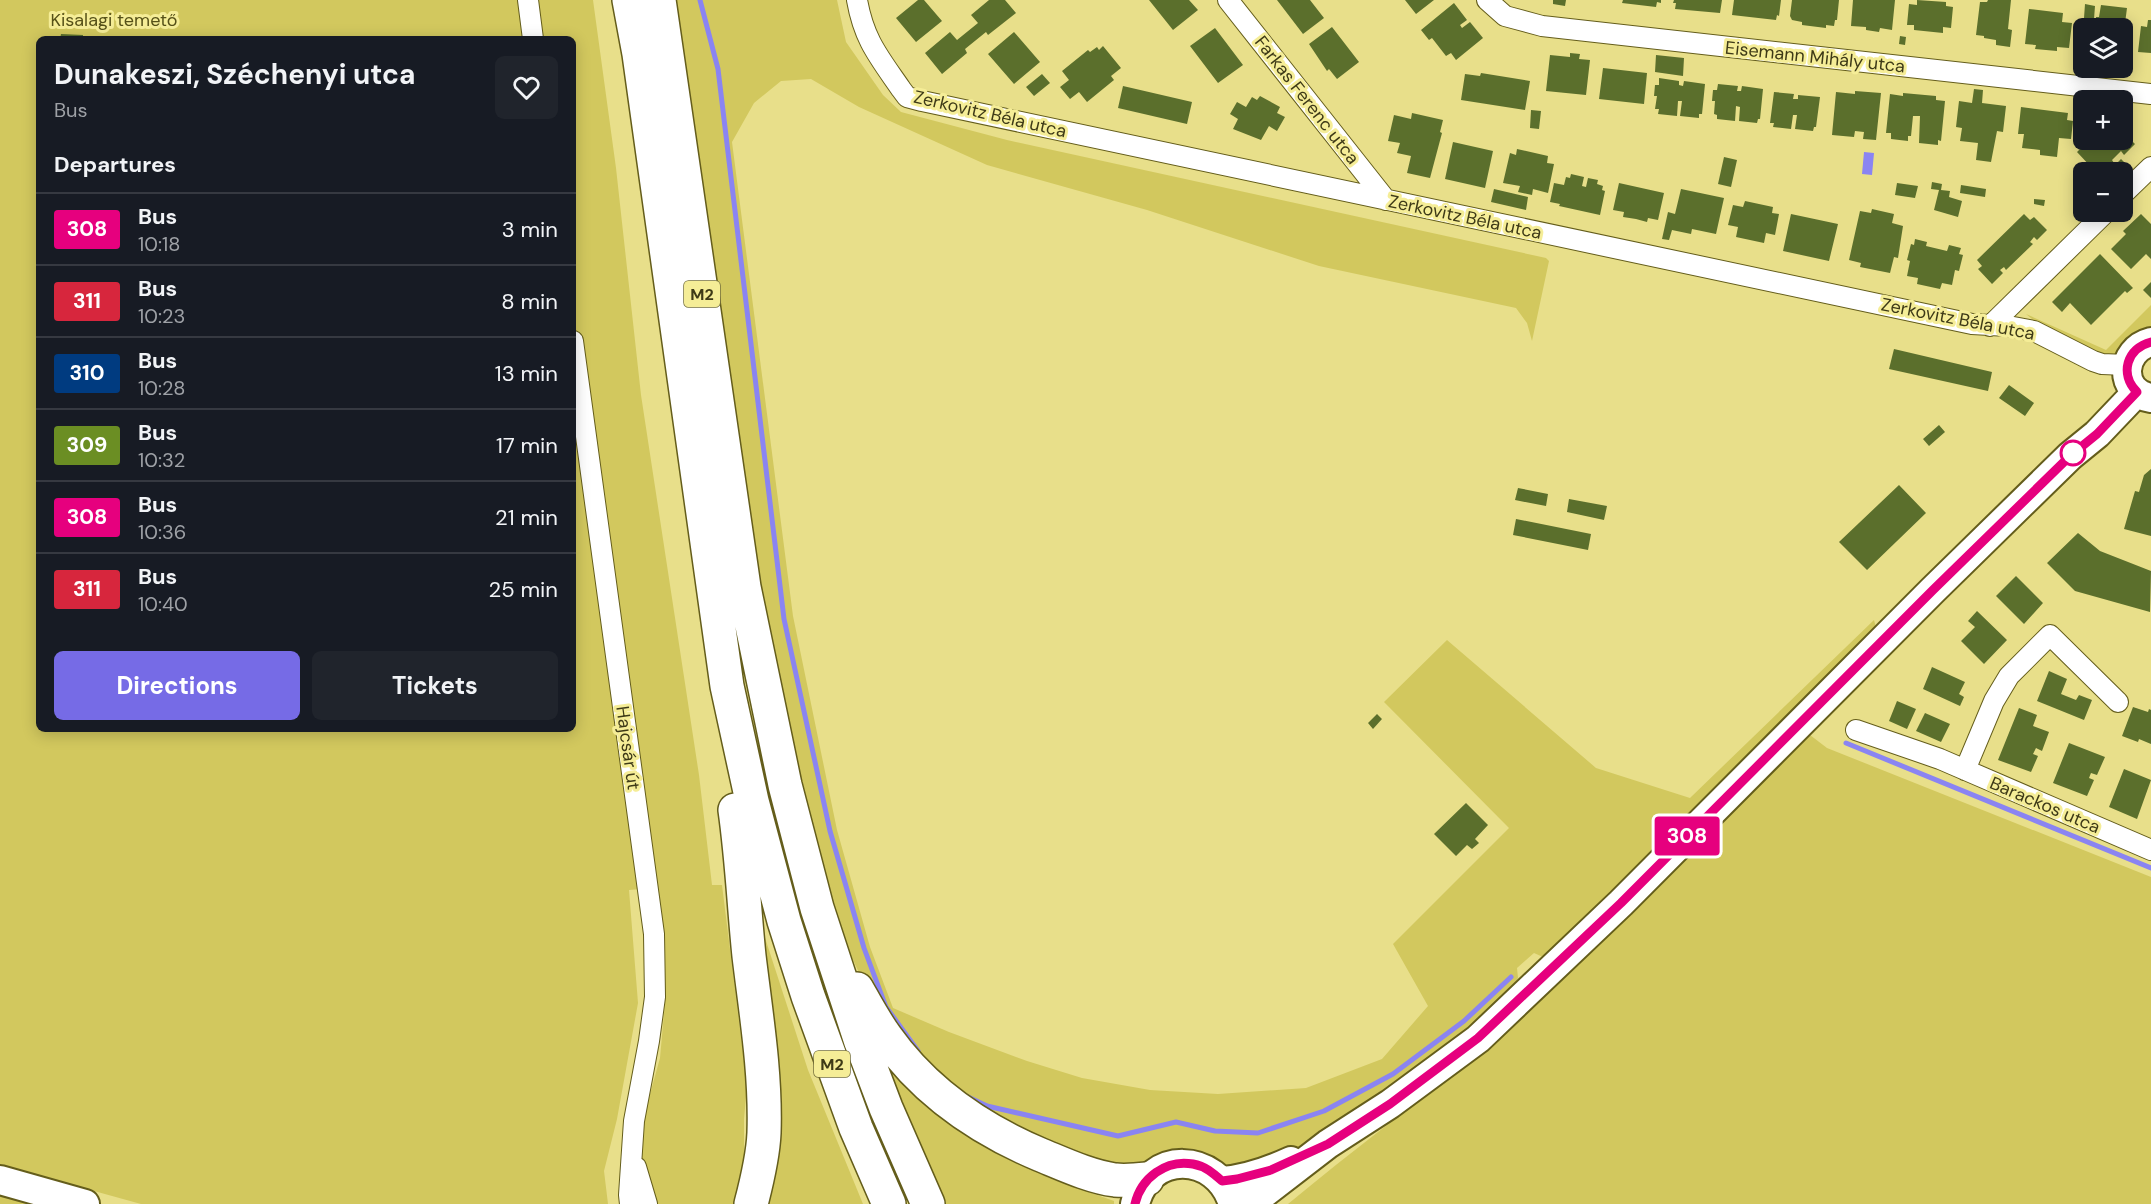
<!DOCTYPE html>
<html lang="en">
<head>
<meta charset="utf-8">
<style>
	:root { --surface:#171b24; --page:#20242c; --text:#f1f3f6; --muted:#9ea1a6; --line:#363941; --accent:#766be6 }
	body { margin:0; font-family:"DM Sans",sans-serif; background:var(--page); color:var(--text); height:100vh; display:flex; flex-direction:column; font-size:22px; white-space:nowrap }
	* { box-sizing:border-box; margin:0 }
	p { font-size:20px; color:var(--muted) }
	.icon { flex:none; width:33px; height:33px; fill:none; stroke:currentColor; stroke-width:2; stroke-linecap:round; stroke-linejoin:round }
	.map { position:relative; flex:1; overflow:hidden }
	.details { position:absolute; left:36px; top:36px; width:540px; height:696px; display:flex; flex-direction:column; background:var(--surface); border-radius:9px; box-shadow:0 3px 15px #0003 }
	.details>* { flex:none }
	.badge { padding:0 12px; border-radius:4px; font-size:21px; line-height:39px }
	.tools { position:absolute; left:2073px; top:18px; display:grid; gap:12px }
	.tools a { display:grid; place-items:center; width:60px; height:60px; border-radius:9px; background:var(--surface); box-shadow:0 3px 15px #0003; font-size:30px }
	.map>.badge { position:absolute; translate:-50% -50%; box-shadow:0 0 0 3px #fff }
	h2 { padding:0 18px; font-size:22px; line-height:54px }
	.round { display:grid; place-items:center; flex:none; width:63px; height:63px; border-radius:9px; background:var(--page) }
	.overview { display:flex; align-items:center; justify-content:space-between; height:102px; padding:0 18px }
	h1 { font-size:28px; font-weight:700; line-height:45px }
	.primary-button { display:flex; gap:12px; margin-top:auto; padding:12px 18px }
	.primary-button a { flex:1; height:69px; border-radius:9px; background:var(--accent); color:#fff; font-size:24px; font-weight:700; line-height:69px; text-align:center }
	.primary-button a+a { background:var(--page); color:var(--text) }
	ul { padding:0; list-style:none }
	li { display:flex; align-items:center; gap:18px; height:72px; padding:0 18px; border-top:2px solid var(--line) }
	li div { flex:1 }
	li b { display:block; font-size:22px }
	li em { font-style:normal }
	li .badge { min-width:66px; font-weight:700; text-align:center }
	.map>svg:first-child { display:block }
</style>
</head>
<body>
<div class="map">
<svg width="2151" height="1204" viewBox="0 0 2151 1204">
	<rect width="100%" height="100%" fill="#e8df8a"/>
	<path fill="#d2c85e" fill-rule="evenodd" d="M0,0H593L616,168L641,395L699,775L712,885H722L747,1086L744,1119V1167L734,1204H654L642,1162V1123L660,1058L665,1002L654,888L629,890L638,1003L617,1119L604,1171L608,1204H141L0,1165ZM39,39H573V729H39Z
		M667,0H837L846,42L883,95L901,112L1007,140L1546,258L1549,261L1532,341L1527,323L1516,308L1319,266L1147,210L987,165L859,107L811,79L781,81L754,103L732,142L793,616L837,830L870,947L893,1008L949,1032L1027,1061L1082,1078L1150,1090L1218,1094L1306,1088L1382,1059L1428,1006L1393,944L1509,828L1384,702L1447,640L1596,768L1690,798L1874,620L1877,631L1551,952L1543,957L1534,953L1517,968L1518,978L1509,993L1470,1031L1383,1101L1283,1158L1233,1173H1116L959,1105L867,990L827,904L756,590L735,407L701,231Z
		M2151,305V356L2112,363L2044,329L2026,314L2106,350Z
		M1810,735L1827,748L2151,877V1204H1288C1353,1150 1421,1100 1486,1045C1600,949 1705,841 1810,735Z
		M755,907L808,1070L863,1204H759Z
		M867,1034L908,1090L951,1126L975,1141L1049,1178L1114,1201V1204H940Z
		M0,1194L34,1204H0Z"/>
	<path fill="#8a84f2" d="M1864,152L1874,153L1872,175L1862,174Z"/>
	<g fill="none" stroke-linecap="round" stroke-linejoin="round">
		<path stroke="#8a84f2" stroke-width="5" d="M700,0L718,69L784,619L830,831L864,948L886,1007L918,1051
			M1846,743L2151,868
			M966,1096L987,1106L1118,1136L1176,1122L1215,1131L1258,1133L1324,1111L1393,1074L1464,1021L1511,977"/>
	</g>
	<path fill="#5b6f2c" d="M918,0H924L942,21L916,42L896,18Z
		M989,0H1005L1016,13L988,35L986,32L965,49L967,53L942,74L925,53L950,32L957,40L978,23L971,15Z
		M1149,0H1189L1198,10L1173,30Z
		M1277,0H1310L1324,18L1303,34Z
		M1405,0H1434L1416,14Z
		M1553,0H1566L1565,6L1553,4Z
		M1623,0H1661V3L1657,2L1656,7L1622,3Z
		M1674,0H1722L1720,13L1675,9L1676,3H1673Z
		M1734,0H1781L1779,16L1777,15L1776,20L1732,15Z
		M1792,0H1839L1837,20H1835L1834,26L1826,25V28L1802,25V22L1792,20L1790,16Z
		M1853,0H1895L1892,30L1880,28L1879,32L1866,30V27L1851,26Z
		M1917,0L1946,2V6L1953,7L1951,28L1943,27V33L1914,30V25H1907L1909,4L1917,5Z
		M1988,0H2011L2008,29L2012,30L2010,47L1996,45V40L1984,38V36L1976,35L1980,2H1987Z
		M1454,3L1467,20L1460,25L1462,28L1470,22L1483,38L1456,60L1451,53L1446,56L1432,38L1429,40L1421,30Z
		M2085,4L2095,6L2094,19L2084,18Z
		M2101,5L2127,8L2124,31H2130L2127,59L2122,58V28H2091L2092,22H2096V17H2099Z
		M2029,9L2063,13L2062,22L2072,23L2069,48L2057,47V51L2035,49L2036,45L2025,44Z
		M2148,20H2151V53L2138,52L2141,26L2147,27Z
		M1332,27L1359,62L1337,79L1329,69L1327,71L1309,44Z
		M1215,28L1243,65L1218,83L1190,46Z
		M1014,32L1040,62L1014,84L988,54Z
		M61,34L83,35V39H60Z
		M1900,36L1906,37L1905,45L1899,44Z
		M1103,46L1121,68L1111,76L1114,80L1087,102L1079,92L1070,99L1060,87L1069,80L1062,71L1088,50L1090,52L1097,47L1099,50Z
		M1570,53L1580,54L1579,59L1590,60L1586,95L1546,91L1550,55L1570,57Z
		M1656,55L1684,58L1683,76L1655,72Z
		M1603,68L1647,73L1644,104L1599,99Z
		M1481,73L1530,81L1525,110L1461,100L1465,74L1480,76Z
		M1042,74L1050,83L1034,96L1026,87Z
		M1659,78L1679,81V85L1683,86L1684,81L1705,84L1702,114H1699V118L1680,116L1682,101H1678L1677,116L1658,114L1659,109H1655L1657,96H1654L1655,85H1659Z
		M1718,84L1738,86L1737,91H1741L1742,86L1763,89L1760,119H1758L1757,123L1739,121L1740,107L1736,106L1735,121L1717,119V115L1714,114L1715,101H1712L1713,90H1717Z
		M1123,86L1192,102L1187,124L1118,108Z
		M1974,89L1983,90L1982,103L2006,106L2003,132L1997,131L1991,162L1976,160L1978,143L1960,141L1962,128L1956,127L1959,101L1972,103Z
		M1855,91L1881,93L1876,140L1863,139L1864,132L1855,131L1854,137L1832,135L1836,92L1855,94Z
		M1774,92L1794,94L1793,99H1798V95L1820,97L1816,127H1814L1813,131L1795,129L1797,115H1793L1791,129L1773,127L1774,123H1770Z
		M1903,93L1936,96V100L1945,101L1941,141L1938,140V145L1919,143L1920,116H1913L1911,136H1908V141L1891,139V133H1886L1890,94L1903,96Z
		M1260,96L1280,107L1277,113L1285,117L1277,131L1269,126L1261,140L1233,129L1238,119L1230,114L1237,102L1246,107L1252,97L1257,100Z
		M2021,107L2068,113L2067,120L2073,121L2071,139L2059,138L2057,157L2040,155V150L2022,148L2024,134H2018Z
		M1531,110L1541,111L1539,129L1530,128Z
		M1412,113L1443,120L1440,132L1442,133L1430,178L1407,173L1411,156L1397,153L1400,143L1388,141L1394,115L1411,119Z
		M2122,122L2128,127L2123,132L2135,144L2124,155L2121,151L2112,160L2114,163L2104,172L2095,163L2091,167L2077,152L2082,147L2075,140L2082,133L2084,140H2122Z
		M1453,142L1493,151L1485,188L1445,179Z
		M1517,149L1548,156L1547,163L1554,164L1548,193L1533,189L1532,195L1518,192L1520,186L1503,183L1510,153L1516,155Z
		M1724,157L1737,160L1731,187L1718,184Z
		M2121,159L2129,167L2123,172H2108Z
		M1571,174L1584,177L1582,186L1586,187L1588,178L1598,180L1597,184L1603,186L1602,190L1605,191L1600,215L1559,206L1560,204L1550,202L1554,183L1564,185L1566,177L1570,178Z
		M1932,182L1942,184L1941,190L1950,191L1949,197L1962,201L1958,217L1934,210L1939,190L1931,189Z
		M1619,183L1664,193L1658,220L1648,218L1647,222L1636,219L1623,217L1624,212L1613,210Z
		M1897,183L1918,186L1915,198L1895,195Z
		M1961,185L1986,189L1985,197L1960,193Z
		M1494,189L1528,197L1526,210L1491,202Z
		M1681,189L1724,198L1716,234L1692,229L1691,234L1672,230L1669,240L1662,239L1668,212L1675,214Z
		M2034,199L2045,200L2044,206L2034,204Z
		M1745,201L1773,207L1772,213L1779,214L1775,235L1766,233L1764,243L1736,237L1738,227L1728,225L1733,205L1743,207Z
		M1872,209L1894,214L1892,223L1903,226L1898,258L1894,257L1890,273L1860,267L1861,263L1849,260L1860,211L1871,213Z
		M1791,214L1838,224L1829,261L1783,251Z
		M2024,214L2030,220L2034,217L2047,230L2037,240L2034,237L2030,242L2033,244L2006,270L2004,267L2000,270L2003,273L1992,284L1978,269L1982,266L1977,260Z
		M2141,214L2151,224V259L2146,254L2131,269L2111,249L2126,234L2123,231Z
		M1915,239L1927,242L1926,246L1947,251L1949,245L1961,248L1959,254L1963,255L1959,271L1955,270L1952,285L1942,283L1940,289L1917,284L1918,278L1907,276L1910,261L1907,260L1911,244L1914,245Z
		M2100,254L2133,288L2127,293L2125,291L2091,325L2070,303L2062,312L2052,302Z
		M2151,282V298L2143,290Z
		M1894,349L1992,372L1988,391L1889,369Z
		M2009,385L2034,403L2025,416L1999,398Z
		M1939,425L1945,432L1929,446L1923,439Z
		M2151,469V536L2124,529L2135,491L2139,492L2144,475Z
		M1899,485L1926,513L1867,570L1839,542Z
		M1518,488L1548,494L1546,506L1515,500Z
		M1569,499L1607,506L1604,520L1567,512Z
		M1516,519L1591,534L1588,550L1513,535Z
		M2078,533L2100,551L2151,571L2150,612L2075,591L2047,563Z
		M2016,576L2043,603L2024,624L1996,596Z
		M1977,611L2007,640L1984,664L1961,641L1975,627L1968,621Z
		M1932,667L1965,682L1959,694L1964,697L1960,706L1923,689Z
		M2049,671L2067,679L2061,694L2076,700L2079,695L2092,700L2084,720L2037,701Z
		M1897,701L1916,709L1907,729L1889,721Z
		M2133,707L2148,712L2149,709L2151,710V744L2139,739L2138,742L2122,736Z
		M2019,708L2037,715L2033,726L2049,732L2042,751L2036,748L2033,754L2038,756L2031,772L1998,760Z
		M1925,713L1950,724L1941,742L1916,731Z
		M1377,714L1382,719L1373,729L1368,723Z
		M2069,743L2105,757L2097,775L2091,773L2089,778L2094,780L2087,796L2053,783Z
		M2124,769L2151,780L2137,819L2109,807Z
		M1466,803L1488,825L1475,839L1479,843L1472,849L1467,845L1456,856L1434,834Z"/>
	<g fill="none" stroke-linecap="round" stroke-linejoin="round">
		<defs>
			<path id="street" d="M528,0L533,39
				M857,0C864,40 879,57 901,89L907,97L922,101L1972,324L2008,326L2034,331L2093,361L2102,364L2127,365
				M1228,0L1386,200
				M1487,0L1505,16L1542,26L2151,94
				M2122,195L2151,167
				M1990,326L2106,212
				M573,341L654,934L655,997L649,1041L634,1121L629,1195L630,1204
				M1856,730L1940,759L2151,850
				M1965,770L1994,701L2009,676L2050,635L2118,702
				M636,1167L647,1204"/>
			<path id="secondary" d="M2151,342C2120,350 2118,392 2151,398
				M0,1180L85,1204
				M1222,1181C1246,1179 1269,1171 1291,1161
				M1135,1204C1148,1150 1217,1151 1233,1204
				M1250,1204L1328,1144L1390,1104L1478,1039L1621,903L1933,590L2070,456L2097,434L2137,392"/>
			<path id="highway" d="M629,0L639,54L727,686L752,801L784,921L808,996L856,1128L889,1204
				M659,0L744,587L785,785L817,908L861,1042L886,1108L928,1204
				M735,810C742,859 744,907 749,956C756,1014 766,1074 764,1133C763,1157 757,1181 751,1204
				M857,989C866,1005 875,1022 886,1037C925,1092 979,1129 1041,1155C1063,1164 1091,1177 1115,1180C1125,1181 1137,1180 1147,1179"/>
		</defs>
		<use href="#street" stroke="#645d1b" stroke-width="22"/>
		<use href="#secondary" stroke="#645d1b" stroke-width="32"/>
		<use href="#highway" stroke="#645d1b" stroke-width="36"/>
		<use href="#street" stroke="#fff" stroke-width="20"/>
		<use href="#secondary" stroke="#fff" stroke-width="28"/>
		<use href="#highway" stroke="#fff" stroke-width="33"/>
	</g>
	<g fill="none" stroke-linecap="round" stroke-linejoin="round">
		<defs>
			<path id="line" d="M1135,1204C1141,1178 1166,1159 1193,1164C1205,1166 1213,1173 1222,1181L1237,1179L1271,1170L1328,1144L1390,1104L1478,1038L1621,903L1933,590L2070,456L2097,434L2137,392C2119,374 2127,348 2151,342"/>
		</defs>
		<use href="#line" stroke="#fff" stroke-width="14"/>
		<use href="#line" stroke="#e6007e" stroke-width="9"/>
	</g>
	<circle fill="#fff" stroke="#e6007e" stroke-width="3" cx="2073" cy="453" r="12"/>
	<g text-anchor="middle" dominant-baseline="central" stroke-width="6" stroke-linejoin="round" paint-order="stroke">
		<g fill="#f5ed97" stroke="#75703d" stroke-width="1.5">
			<rect x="684" y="281" width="36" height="26" rx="4.5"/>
			<rect x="814" y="1051" width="36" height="26" rx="4.5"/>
		</g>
		<g font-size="16" font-weight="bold" fill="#3e3a17">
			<text x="702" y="294">M2</text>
			<text x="832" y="1064">M2</text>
		</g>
		<g font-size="18" fill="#565118" stroke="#f5ed97">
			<text x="114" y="20">Kisalagi temető</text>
		</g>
		<g font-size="18" fill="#3e3a17" stroke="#f5ed97">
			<text transform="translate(1815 57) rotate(6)">Eisemann Mihály utca</text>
			<text transform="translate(1307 100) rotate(52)">Farkas Ferenc utca</text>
			<text transform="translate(990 114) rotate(13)">Zerkovitz Béla utca</text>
			<text transform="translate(1465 217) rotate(12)">Zerkovitz Béla utca</text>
			<text transform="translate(1958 319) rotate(11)">Zerkovitz Béla utca</text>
			<text transform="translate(628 748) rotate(82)">Hajcsár út</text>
			<text transform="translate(2045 805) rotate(23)">Barackos utca</text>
		</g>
	</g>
</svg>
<div class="tools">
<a><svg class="icon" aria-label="layers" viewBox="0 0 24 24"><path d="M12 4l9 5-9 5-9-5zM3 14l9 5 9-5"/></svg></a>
<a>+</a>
<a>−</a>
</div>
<b class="badge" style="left:1687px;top:836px;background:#e6007e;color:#fff">308</b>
<section class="details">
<div class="overview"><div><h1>Dunakeszi, Széchenyi utca</h1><p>Bus</p></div><a class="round"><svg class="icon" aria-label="heart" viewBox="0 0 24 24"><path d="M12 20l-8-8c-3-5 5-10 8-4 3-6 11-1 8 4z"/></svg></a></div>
<h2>Departures</h2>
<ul>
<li><span class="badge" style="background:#e6007e;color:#fff">308</span><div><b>Bus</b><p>10:18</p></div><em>3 min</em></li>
<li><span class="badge" style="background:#d7263d;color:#fff">311</span><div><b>Bus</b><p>10:23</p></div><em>8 min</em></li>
<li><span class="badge" style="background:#003b80;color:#fff">310</span><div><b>Bus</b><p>10:28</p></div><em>13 min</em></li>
<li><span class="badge" style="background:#6b8e23;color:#fff">309</span><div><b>Bus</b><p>10:32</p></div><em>17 min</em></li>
<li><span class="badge" style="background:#e6007e;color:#fff">308</span><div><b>Bus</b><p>10:36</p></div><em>21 min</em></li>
<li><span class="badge" style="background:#d7263d;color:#fff">311</span><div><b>Bus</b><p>10:40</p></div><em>25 min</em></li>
</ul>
<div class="primary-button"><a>Directions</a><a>Tickets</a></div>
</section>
</div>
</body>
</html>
